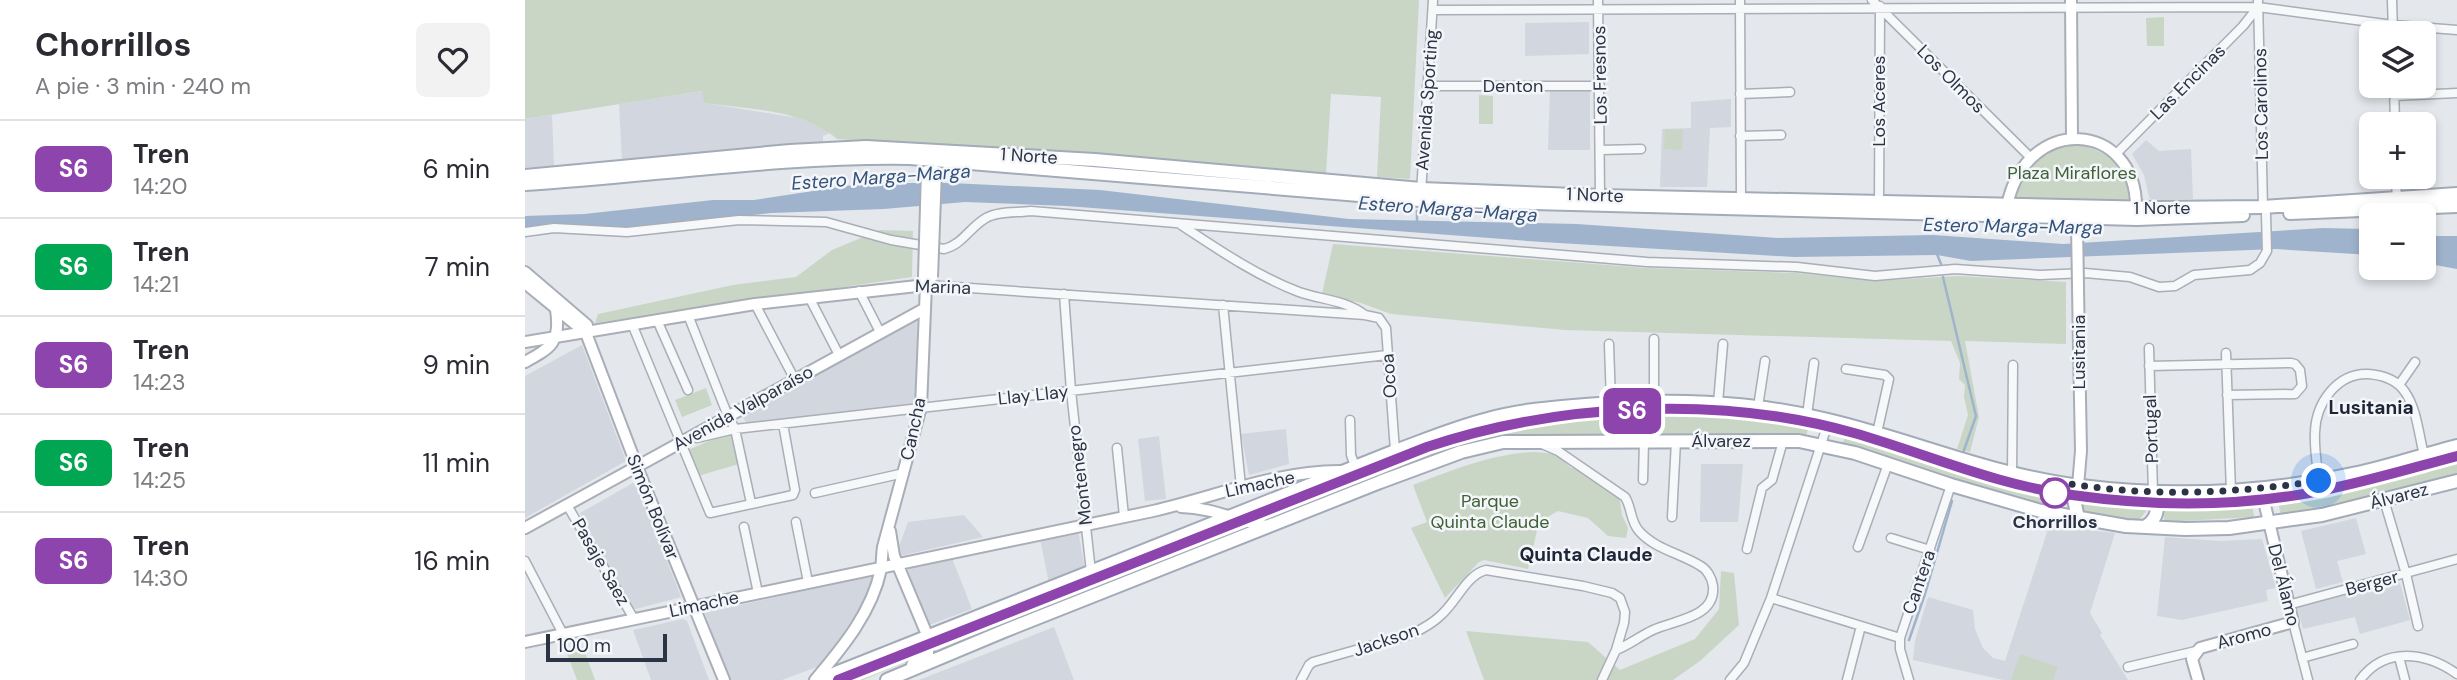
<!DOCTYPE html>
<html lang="es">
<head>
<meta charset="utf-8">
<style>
	:root { --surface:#fff; --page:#f2f2f3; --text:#2b2b33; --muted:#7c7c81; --line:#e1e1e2 }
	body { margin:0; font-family:"DM Sans",sans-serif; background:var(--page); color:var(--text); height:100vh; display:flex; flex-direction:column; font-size:26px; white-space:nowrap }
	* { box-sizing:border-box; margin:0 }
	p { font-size:23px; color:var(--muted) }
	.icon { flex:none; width:38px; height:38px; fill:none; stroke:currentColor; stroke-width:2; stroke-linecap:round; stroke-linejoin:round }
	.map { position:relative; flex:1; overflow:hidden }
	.details { display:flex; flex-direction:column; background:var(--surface); width:525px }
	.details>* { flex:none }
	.badge { padding:0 14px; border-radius:10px; font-size:24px; line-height:46px }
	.controls { position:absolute; left:1834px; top:21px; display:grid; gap:14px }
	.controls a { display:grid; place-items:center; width:77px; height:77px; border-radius:10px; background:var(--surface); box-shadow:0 4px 10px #0003; font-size:35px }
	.scale { position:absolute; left:21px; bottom:18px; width:121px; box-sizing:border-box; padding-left:7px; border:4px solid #2b3445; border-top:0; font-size:19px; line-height:24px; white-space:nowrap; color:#2b3445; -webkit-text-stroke:5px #f4f6f9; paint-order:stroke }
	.you { position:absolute; width:35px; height:35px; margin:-18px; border:5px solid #fff; border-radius:50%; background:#1a73e8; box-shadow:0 0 0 10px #1a73e833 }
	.map>.badge { position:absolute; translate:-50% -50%; box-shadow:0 0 0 4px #fff }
	.round { display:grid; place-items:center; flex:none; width:74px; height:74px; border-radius:10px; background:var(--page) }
	.head { display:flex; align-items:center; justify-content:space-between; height:119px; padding:0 35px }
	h1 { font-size:33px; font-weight:700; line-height:52px }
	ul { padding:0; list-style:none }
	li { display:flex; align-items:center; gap:21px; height:98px; padding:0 35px; border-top:2px solid var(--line) }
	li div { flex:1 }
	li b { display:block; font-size:26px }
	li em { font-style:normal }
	li .badge { min-width:77px; font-weight:700; text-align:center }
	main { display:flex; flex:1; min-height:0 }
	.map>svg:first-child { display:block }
</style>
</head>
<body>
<main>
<section class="details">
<div class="head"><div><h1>Chorrillos</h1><p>A pie · 3 min · 240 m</p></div><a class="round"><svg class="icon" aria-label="heart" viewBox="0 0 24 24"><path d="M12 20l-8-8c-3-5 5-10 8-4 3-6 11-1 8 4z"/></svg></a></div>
<ul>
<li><span class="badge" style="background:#8e44ad;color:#fff">S6</span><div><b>Tren</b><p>14:20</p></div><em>6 min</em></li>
<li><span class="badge" style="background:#00a651;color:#fff">S6</span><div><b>Tren</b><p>14:21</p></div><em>7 min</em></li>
<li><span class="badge" style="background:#8e44ad;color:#fff">S6</span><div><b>Tren</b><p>14:23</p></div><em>9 min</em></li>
<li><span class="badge" style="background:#00a651;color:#fff">S6</span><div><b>Tren</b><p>14:25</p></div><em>11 min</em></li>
<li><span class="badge" style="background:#8e44ad;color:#fff">S6</span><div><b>Tren</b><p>14:30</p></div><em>16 min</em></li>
</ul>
</section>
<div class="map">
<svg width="1932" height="680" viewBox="0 0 1932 680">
	<rect width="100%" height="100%" fill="#e4e7ec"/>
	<path fill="#d2d6de" d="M1064,22V54L1000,56V23Z
		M1025,89H1065V150H1023Z
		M178,91L179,103L273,118L299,127L305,133L298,136V144L97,161L94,104Z
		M1206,99V127L1185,128L1182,187H1135L1137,129L1166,128V102Z
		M27,115L29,166L0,168V119Z
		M1621,140L1634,151L1666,149L1668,199L1627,200L1624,197L1619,175L1607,154Z
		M392,319L391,404L221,423L218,416Z
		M57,345L101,461L0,518V376Z
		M761,429L764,464L724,475L716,434Z
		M634,436L641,499L620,501L613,439Z
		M1176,464H1218L1213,522H1175Z
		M108,483L112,484L156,597L111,609L106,607L55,513Z
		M439,515L458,537L375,556L373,549L383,522Z
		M1831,518L1841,554L1812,561L1818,582L1791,589L1776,531Z
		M1524,526L1590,533L1565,613L1577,633L1575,635L1603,680H1479L1388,660L1390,641L1403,597L1448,610L1450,629L1458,648L1468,658L1480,661Z
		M553,530L560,570L524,584L515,538Z
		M1640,537L1695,541L1737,539L1751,588L1741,590L1743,601L1657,620L1632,616Z
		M427,558L447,609L404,625L382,572L386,567Z
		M350,575L333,616L297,665L257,680H204L180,613Z
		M1872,581L1875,583L1885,620L1835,634L1830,617L1778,629L1772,607Z
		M158,619L162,621L184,680H126L108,630Z
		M529,627L549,680H394Z"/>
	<path fill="#c9d6c5" d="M0,0H894L885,179L852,177L856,97L806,94L801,174L312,139C278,109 222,109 179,103L177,91L0,119Z
		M1639,17V46H1622L1621,18Z
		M954,95L968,96V124H954Z
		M1140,129L1158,130L1157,150L1139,149Z
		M1546,143C1582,150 1605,164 1604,203L1489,202C1494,173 1516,148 1546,143Z
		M355,230L388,231L387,277L70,323L73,314L208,285L271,277L307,250Z
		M808,244L1122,268L1271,273L1350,281L1433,276L1541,282V344L1440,341L1454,417L1445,452L1432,449L1443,415L1439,397L1440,385L1434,379L1435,363L1426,341L1040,330L866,314L836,303L797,294Z
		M181,388L187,405L157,417L150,400Z
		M1141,403L1285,421L1281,437L1157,438L1027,434L960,436L750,518L744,505L951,425L987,418Z
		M1322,430L1436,464L1533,490L1530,508L1429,482L1317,445Z
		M208,435L214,464L173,476L163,450L191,438Z
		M1010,452L1031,454L1045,467L1071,479L1092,495L1095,501L1097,515L1103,528L1101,538L1083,536L1063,518L1033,511L1014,522L1003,569L959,560L954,562L920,598L886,528L902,522L888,485C928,470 966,454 1010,452Z
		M1932,452V475L1840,497L1756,515L1751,494L1797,486Z
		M1561,492L1615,497L1619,500L1622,510L1614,520L1559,513C1555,504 1555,499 1561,492Z
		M1726,496L1729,517L1639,522V498Z
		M689,528L696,540L433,645L424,641L423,633Z
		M1196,571L1209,573L1214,625L1175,661L1148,680H959L941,631L1063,642L1095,670L1170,639L1194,609Z
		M399,642L400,654L338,680H304Z
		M58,647L70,680H52L41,651Z
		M1495,654L1533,667L1528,680H1486Z"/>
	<path fill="#9fb4cc" d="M341,183H426L575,190L824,219L1052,224L1253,238L1408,235L1538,244L1798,228L1844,229H1846V255L1751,249L1446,261L1412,255L1269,257L1017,242L541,206L440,202L359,209L246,213L95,231L46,224L0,228V216L59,214L188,200H229Z
		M1899,236H1932V269L1899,263Z"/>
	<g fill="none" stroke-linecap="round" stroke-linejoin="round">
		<path stroke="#9fb4cc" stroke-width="2.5" d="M892,221V211
			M1412,254L1416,264
			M1418,277L1451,416L1438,453
			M1384,640L1400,594L1427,501"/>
		<defs>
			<path id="street" d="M1073,0L1075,196
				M1215,0L1216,198
				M1347,0L1505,157
				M1733,0L1738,207
				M1867,0L1868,33
				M908,10L1733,7L1868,25L1932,30
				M902,86H1075
				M1869,86L1870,124
				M1215,94L1265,92
				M1869,96L1932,93
				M1215,136L1256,135
				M1076,150L1116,149
				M1590,155L1718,26L1733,7
				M1871,177L1872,202
				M896,193L908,0
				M1354,203L1355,6
				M656,225C694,250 732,276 774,292C797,300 821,300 840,315
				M0,232L29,228L102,232L214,220L301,222L366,240L419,249C437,245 445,227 461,218C473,211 492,213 506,211L1122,262L1272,267L1350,276L1430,269L1515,275L1560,273L1605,277L1634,287L1650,286L1669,275L1725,270L1735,263L1742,251L1741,214
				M401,285L840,315L854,318L861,328L870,451
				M334,291L355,332
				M539,294L546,391L566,572
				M284,297L314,355
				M230,304L270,380
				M698,305L716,487
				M163,315L203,416L210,429L226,503
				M132,320L163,390
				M107,324L185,513L268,495L270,490L258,424
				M1129,339V401
				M1084,344L1086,403
				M1624,348L1628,493
				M1701,353L1706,492
				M1624,366L1766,363L1770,364L1775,370L1777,386L1770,394L1702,395
				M1321,369L1360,375L1364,379L1352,433
				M1874,385L1890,362
				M1193,403L1198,344
				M1233,407L1240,361
				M1282,415L1289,363
				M825,420L826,455L830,466
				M172,438L210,429L862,355
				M1017,444L1033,451L1100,497C1107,508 1105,521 1114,531C1130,549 1154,553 1174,565C1182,569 1187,578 1188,586C1191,618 1149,620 1128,630C1115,636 1104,645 1091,650
				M592,448L599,516
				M1487,473L1488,365
				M1118,480L1119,441
				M1794,481C1792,465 1789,448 1790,432C1791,403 1812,373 1843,374C1857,375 1872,380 1880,392C1892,409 1894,436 1899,455
				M290,493L379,473
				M1859,500L1881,574L1893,626
				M42,505L109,619
				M1147,517L1151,441
				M271,522L283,582
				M219,527L233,593
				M1366,538L1405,550
				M1333,547L1363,464
				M1222,549L1237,488L1247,480L1258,441
				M0,561L38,634
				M1246,598L1375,638
				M1763,605L1932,559
				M1768,622L1783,680
				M1874,657L1880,680
				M1777,658L1828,644
				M1603,667L1671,651
				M776,680L784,665L788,662L887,634C897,629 907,624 915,616C931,603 941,575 961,570L1058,586L1087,593L1095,598L1100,612L1099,623L1091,650L1077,680
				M1205,680L1219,663L1246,598L1304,420
				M1322,680L1336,626
				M1384,680L1375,649V638L1426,485
				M1835,680C1860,646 1901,652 1932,674"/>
			<path id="secondary" d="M1546,0L1547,138
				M1482,206C1501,112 1612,121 1611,208
				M0,272L62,325L61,333L116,477L199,680
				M0,283L61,333
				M0,342L230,304L401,285
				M0,362C26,348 36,342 31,310
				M1553,486L1556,451L1554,347
				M656,507C689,508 711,521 742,526
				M0,528L399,309
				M365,531L369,556L403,637
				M0,642L628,511C689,497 751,471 814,471
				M290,680C318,647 347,612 356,569C357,562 357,554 358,547L396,407L401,285L399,276
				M1673,680L1667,659L1675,648L1768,622L1738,497L1739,489"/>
			<path id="primary" d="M0,176L265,151L341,147L570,160L896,189L1075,196L1631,208L1738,207L1932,194
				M0,184C128,176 256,156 385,158L895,200L1612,219L1718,215
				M1765,213L1932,206
				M1553,518L1550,504L1553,486
				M1620,527C1634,518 1634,507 1628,493
				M388,665L402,654L403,637
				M293,680L870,451C900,440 931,427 963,419C994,410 1027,408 1060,405C1141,399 1223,400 1303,420C1388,440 1469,476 1556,486C1651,498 1744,493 1837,472C1869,465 1900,454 1932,446
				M362,680L479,631L855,482L936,452L978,442L1274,441L1330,453L1426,485L1516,511L1601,526L1660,529L1704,528L1797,515L1932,481"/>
		</defs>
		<use href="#street" stroke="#a9aeb7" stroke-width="11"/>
		<use href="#secondary" stroke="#a9aeb7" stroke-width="14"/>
		<use href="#primary" stroke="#a3abb8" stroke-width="16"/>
		<use href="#street" stroke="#f7f8fa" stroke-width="8"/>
		<use href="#secondary" stroke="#fff" stroke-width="10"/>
		<use href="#primary" stroke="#fff" stroke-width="12"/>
		<defs>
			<path id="secondary-bridge" d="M1552,226L1554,347
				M399,276L402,171
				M407,277L411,171"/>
		</defs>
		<use href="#secondary-bridge" stroke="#a9aeb7" stroke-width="14" stroke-linecap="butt"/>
		<use href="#secondary-bridge" stroke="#fff" stroke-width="10"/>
	</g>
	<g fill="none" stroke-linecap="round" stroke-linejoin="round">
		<defs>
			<path id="line" d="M313,680L902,447C1034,403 1195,395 1329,433C1402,454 1471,485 1547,495C1625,506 1706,507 1784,493C1834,484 1883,469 1932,456"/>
		</defs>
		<use href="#line" stroke="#fff" stroke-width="16"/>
		<use href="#line" stroke="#8e44ad" stroke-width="10"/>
		<path stroke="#2b3445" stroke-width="7" stroke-dasharray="0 12.6" d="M1530,493L1524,480C1614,498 1704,494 1794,481"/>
	</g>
	<circle fill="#fff" stroke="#8e44ad" stroke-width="3.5" cx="1530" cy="493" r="14"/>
	<g text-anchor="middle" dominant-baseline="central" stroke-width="5" stroke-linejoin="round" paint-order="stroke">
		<g font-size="18" fill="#2b3445" stroke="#f4f6f9">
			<text transform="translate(1075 75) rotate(-91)">Los Fresnos</text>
			<text transform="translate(1426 79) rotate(45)">Los Olmos</text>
			<text transform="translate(1663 82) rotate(-45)">Las Encinas</text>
			<text x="988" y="86">Denton</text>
			<text transform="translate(902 100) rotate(-86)">Avenida Sporting</text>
			<text transform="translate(1354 101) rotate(-90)">Los Aceres</text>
			<text transform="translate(1736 104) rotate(-91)">Los Carolinos</text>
			<text transform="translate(504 156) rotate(4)">1 Norte</text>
			<text transform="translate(1070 195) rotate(2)">1 Norte</text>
			<text x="1637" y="208">1 Norte</text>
			<text transform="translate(418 287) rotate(2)">Marina</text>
			<text transform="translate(1554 352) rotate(-90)">Lusitania</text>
			<text transform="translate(864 376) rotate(-94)">Ocoa</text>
			<text transform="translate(508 395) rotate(-6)">Llay Llay</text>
			<text transform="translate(218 408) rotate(-29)">Avenida Valparaíso</text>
			<text transform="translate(388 429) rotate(-78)">Cancha</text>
			<text transform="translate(1626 429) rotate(-92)">Portugal</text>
			<text x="1196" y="441">Álvarez</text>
			<text transform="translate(555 475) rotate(-97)">Montenegro</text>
			<text transform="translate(735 484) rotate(-12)">Limache</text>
			<text transform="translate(1874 496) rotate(-14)">Álvarez</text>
			<text transform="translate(128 507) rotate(68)">Simón Bolívar</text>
			<text transform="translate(76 562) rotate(60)">Pasaje Saez</text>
			<text transform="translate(1394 582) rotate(-71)">Cantera</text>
			<text transform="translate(1847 583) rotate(-15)">Berger</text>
			<text transform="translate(1759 585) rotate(76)">Del Álamo</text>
			<text transform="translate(179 604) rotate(-12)">Limache</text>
			<text transform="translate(1719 636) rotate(-15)">Aromo</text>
			<text transform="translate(861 640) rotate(-19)">Jackson</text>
		</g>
		<g font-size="18" fill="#3f6138" stroke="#f4f6f9">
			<text x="1547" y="173">Plaza Miraflores</text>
			<text x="965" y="501">Parque<tspan x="965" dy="21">Quinta Claude</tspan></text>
		</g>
		<g font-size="18" font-weight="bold" fill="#2b3445" stroke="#f4f6f9">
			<text x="1530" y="522">Chorrillos</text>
		</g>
		<g font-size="19" font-style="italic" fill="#34527a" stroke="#f4f6f9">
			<text transform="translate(356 177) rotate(-4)">Estero Marga-Marga</text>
			<text transform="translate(923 209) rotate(4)">Estero Marga-Marga</text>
			<text transform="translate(1488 226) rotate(1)">Estero Marga-Marga</text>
		</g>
		<g font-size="19" font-weight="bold" fill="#1d2536" stroke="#f4f6f9">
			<text x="1846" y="407">Lusitania</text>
			<text x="1061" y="554">Quinta Claude</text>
		</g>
	</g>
</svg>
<div class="controls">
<a><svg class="icon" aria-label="layers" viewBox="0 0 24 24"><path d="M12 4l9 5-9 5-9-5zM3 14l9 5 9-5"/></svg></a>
<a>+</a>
<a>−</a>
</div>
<div class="scale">100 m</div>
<div class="you" style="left:1794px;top:481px"></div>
<b class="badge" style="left:1107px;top:411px;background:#8e44ad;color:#fff">S6</b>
</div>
</main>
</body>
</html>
